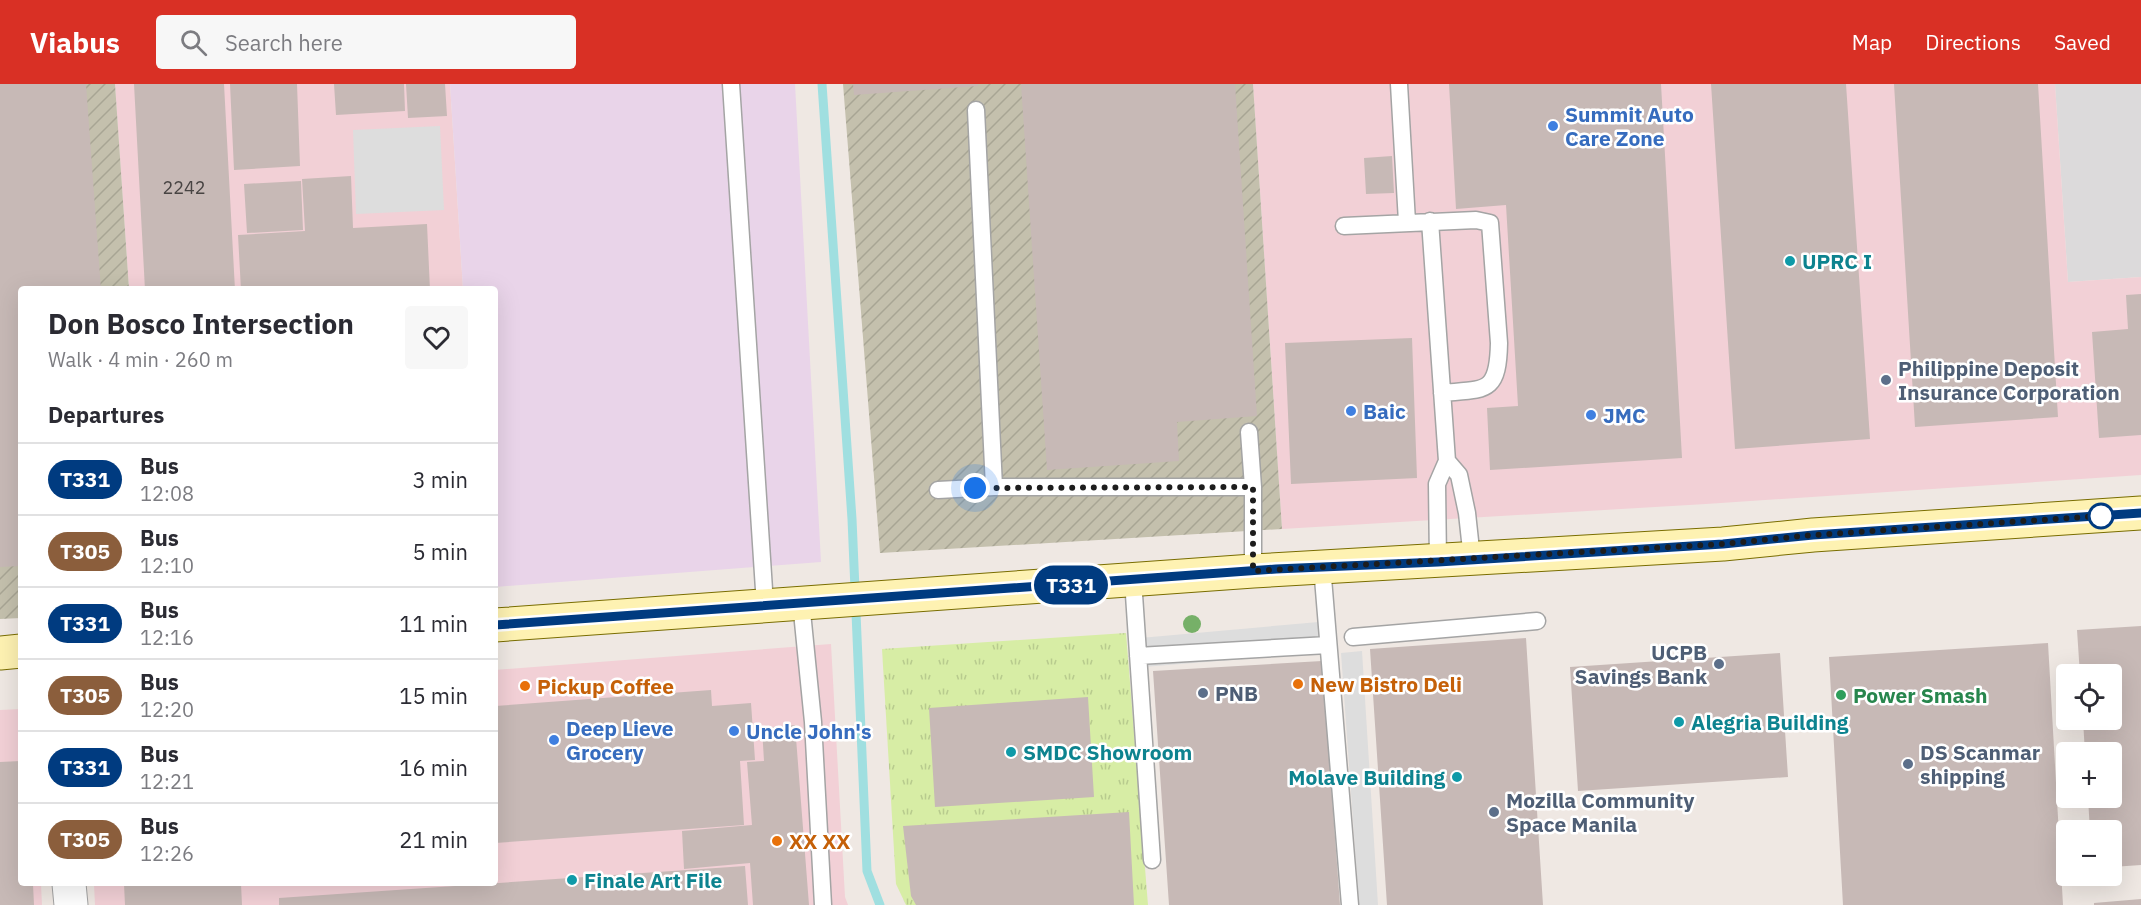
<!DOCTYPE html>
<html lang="en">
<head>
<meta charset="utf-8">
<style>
	:root { --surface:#fff; --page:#f7f7f7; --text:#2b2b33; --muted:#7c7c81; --line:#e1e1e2; --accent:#d93025 }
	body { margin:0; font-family:"IBM Plex Sans",sans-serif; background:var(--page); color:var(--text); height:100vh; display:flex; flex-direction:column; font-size:22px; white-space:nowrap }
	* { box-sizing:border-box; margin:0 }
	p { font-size:20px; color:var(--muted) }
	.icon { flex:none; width:33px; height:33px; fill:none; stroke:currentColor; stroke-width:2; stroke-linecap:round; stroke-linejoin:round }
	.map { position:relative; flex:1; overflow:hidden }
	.sheet { position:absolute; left:18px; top:202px; width:480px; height:600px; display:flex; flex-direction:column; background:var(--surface); border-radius:6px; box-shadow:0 6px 24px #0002 }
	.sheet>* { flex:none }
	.badge { padding:0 12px; border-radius:20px; font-size:21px; line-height:39px }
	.buttons { position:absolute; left:2056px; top:580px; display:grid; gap:12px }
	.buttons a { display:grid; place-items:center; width:66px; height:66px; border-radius:6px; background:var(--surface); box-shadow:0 6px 24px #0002; font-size:30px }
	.you { position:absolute; width:30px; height:30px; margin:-15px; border:4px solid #fff; border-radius:50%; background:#1a73e8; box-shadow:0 0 0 9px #1a73e833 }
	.map>.badge { position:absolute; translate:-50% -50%; box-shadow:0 0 0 3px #fff }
	h2 { padding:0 30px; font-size:22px; line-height:54px }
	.round { display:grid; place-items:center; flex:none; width:63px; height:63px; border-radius:6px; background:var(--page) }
	.head { display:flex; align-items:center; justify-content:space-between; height:102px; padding:0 30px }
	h1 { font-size:28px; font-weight:700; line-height:45px }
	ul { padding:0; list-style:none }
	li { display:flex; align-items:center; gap:18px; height:72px; padding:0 30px; border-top:2px solid var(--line) }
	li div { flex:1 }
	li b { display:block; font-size:22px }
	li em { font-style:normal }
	li .badge { min-width:66px; font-weight:700; text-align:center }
	header { display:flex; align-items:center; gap:36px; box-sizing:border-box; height:84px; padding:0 30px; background:var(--accent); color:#fff }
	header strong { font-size:28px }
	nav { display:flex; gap:33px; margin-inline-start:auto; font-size:21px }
	.search { width:420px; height:54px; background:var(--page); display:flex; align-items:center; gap:15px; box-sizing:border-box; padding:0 21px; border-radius:6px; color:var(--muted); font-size:22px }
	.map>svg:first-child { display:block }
</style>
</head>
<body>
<header>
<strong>Viabus</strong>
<div class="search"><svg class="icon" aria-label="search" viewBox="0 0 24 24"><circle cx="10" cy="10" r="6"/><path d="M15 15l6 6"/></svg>Search here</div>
<nav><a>Map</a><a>Directions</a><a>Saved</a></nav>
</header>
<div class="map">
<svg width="2141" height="821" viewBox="0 0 2141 821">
	<defs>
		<pattern id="construction-furrows" width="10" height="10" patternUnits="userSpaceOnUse" patternTransform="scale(1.5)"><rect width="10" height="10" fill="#c4c0ad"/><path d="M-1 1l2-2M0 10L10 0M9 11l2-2" fill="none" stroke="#a8a594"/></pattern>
		<pattern id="grass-tufts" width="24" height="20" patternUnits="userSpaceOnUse" patternTransform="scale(1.5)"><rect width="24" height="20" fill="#d7eda5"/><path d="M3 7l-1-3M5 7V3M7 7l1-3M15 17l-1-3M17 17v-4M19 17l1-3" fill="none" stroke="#b8cb8e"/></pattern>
	</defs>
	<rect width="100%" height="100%" fill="#efe8e3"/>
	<path fill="#dcdadb" d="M2055,0H2141V193L2068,198Z"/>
	<path fill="#f2d0d6" d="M115,0H450L463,205H129Z
		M1253,0H2055L2068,198L2141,193V391L1706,420L1282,445Z
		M831,560L845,813L848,821H95L94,800H495V586Z
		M21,625V800H41L42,821H0V626Z"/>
	<path fill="#e9d4e9" d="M450,0H795L821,478L495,503V206L463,205Z"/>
	<path fill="url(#construction-furrows)" d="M0,0H115L129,205L21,206V534L0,535Z
		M843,0H1253L1282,445L880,469Z"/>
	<path fill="url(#grass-tufts)" d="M1126,549L1148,821H906L896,800L882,565Z"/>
	<path fill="#ddd" d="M440,42L444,126L356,130L353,46Z
		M1330,537L1334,568L1143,583L1140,554Z
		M1362,567L1378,821H1359L1341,569Z"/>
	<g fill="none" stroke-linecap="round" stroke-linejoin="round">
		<path stroke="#a0dfe0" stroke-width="9" d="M822,0L852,435L867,787L880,821"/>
	</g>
	<path fill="#c7b9b6" d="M0,0H86L101,206H21V482L0,483Z
		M134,0H224L235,206H145Z
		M230,0H297L300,82L234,86Z
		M334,0H404L405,27L336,31Z
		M406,0H445L447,32L408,34Z
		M853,0H978V2L854,11Z
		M1021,0H1235L1257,332L1177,338L1179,377L1047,386Z
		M1449,0H1661L1682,374L1490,386L1487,324L1518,322L1506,121L1456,125Z
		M1711,0H1846L1870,355L1735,365Z
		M1894,0H2038L2058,333L1915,343Z
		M1392,72L1394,109L1366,110L1364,74Z
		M351,92L353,144L427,140L430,206H241L238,151L305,147L302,95Z
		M301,97L303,146L247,149L244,100Z
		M2141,210V351L2099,354L2092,248L2128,245L2126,211Z
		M1412,254L1417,394L1291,400L1285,259Z
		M2141,542V781L2112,783V747H2090L2088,714H2112V669H2085L2083,636H2112V591H2080L2077,546Z
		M1526,554L1543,821H1387L1370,565Z
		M2048,559L2063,821H1843L1829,573Z
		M1780,569L1788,693L1578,707L1570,583Z
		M1322,577L1340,821H1169L1153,587Z
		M711,606L712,622L751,619L755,676L740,677L744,741L495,759V622Z
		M1088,613L1094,713L935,723L929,624Z
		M795,641L809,821H753L750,779L684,785L682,747L752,741L747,678L764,677L762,644Z
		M21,677V800H33L34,821H0V678Z
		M1129,728L1134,821H916L911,812L903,742Z
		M745,782L748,821H279V814Z
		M124,800H241L242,821H125Z
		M2141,815V821H2094V819Z"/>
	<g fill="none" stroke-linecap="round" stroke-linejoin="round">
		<defs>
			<path id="lane" d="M731,0L765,521
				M1399,0L1407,138
				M976,26L994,403
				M1430,137L1447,377L1437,400L1438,478
				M1344,142L1476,136L1490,139L1499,259C1498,310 1486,305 1442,309
				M1249,348L1253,403V487
				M1447,377L1459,391L1467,429L1472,475
				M938,406L994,403H1253
				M1322,482L1350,821
				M1133,496L1152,776
				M801,518L813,638L823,821
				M1353,553L1537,537
				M1138,572L1328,561"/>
			<path id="street" d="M69,800L71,821"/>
			<path id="secondary" d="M495,541L1253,487L1723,460L1813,451L2141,429
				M0,569L21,567"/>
		</defs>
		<use href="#lane" stroke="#a4a4a4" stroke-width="19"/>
		<use href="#street" stroke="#a4a4a4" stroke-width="35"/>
		<use href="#secondary" stroke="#796d00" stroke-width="35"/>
		<use href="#lane" stroke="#fff" stroke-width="16"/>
		<use href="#street" stroke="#fff" stroke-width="33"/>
		<use href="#secondary" stroke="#fef2b2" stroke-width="33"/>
	</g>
	<circle fill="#76b068" cx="1192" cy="540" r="9"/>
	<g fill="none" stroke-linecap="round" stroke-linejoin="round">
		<defs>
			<path id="line" d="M495,541L1276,485L1438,478L1723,460L1813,451L2141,429"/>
		</defs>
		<use href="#line" stroke="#fff" stroke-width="14"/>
		<use href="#line" stroke="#003b80" stroke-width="9"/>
		<path stroke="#1d1d1d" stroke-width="6" stroke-dasharray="0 10.8" d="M975,404L1253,403V487L1723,460L1813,451L2101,432"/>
	</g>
	<g fill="#3f7fe0" stroke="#fff" stroke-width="2">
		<circle cx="1553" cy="42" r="6"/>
		<circle cx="1351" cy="327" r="6"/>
		<circle cx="1591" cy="331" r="6"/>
		<circle cx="734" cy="647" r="6"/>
		<circle cx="554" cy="656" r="6"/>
	</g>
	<g fill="#0f9aa8" stroke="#fff" stroke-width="2">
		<circle cx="1790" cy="177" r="6"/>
		<circle cx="1679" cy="638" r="6"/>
		<circle cx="1011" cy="668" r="6"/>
		<circle cx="1457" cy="693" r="6"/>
		<circle cx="572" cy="796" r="6"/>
	</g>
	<g fill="#5c6f8a" stroke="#fff" stroke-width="2">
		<circle cx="1886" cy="296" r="6"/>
		<circle cx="1719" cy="580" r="6"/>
		<circle cx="1203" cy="609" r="6"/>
		<circle cx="1908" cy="680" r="6"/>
		<circle cx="1494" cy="728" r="6"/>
	</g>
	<circle fill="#fff" stroke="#003b80" stroke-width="3" cx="2101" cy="432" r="12"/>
	<g fill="#e8710a" stroke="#fff" stroke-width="2">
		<circle cx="1298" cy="600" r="6"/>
		<circle cx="525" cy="602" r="6"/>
		<circle cx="777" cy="757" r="6"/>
	</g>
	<circle fill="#2e9e5b" stroke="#fff" stroke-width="2" cx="1841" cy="611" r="6"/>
	<g text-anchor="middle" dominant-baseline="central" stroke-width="5" stroke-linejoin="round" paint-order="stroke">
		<g font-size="18" fill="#484443">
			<text x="184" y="103">2242</text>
		</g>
		<g font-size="21" font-weight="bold" fill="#366cbe" stroke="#fff" text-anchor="start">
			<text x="1565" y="30">Summit Auto<tspan x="1565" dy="24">Care Zone</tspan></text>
			<text x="1363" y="327">Baic</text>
			<text x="1603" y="331">JMC</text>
			<text x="566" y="644">Deep Lieve<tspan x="566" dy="24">Grocery</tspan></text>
			<text x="746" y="647">Uncle John's</text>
		</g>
		<g font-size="21" font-weight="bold" fill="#0d838f" stroke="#fff" text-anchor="start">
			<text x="1802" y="177">UPRC I</text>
			<text x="1691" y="638">Alegria Building</text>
			<text x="1023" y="668">SMDC Showroom</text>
			<text x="1445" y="693" text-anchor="end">Molave Building</text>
			<text x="584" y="796">Finale Art File</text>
		</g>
		<g font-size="21" font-weight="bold" fill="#4e5e75" stroke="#fff" text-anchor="start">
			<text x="1898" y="284">Philippine Deposit<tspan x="1898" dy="24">Insurance Corporation</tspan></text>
			<text x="1707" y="568" text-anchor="end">UCPB<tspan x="1707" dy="24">Savings Bank</tspan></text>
			<text x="1215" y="609">PNB</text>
			<text x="1920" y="668">DS Scanmar<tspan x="1920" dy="24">shipping</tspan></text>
			<text x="1506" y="716">Mozilla Community<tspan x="1506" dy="24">Space Manila</tspan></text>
		</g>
		<g font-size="21" font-weight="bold" fill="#c56008" stroke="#fff" text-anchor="start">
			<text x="1310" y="600">New Bistro Deli</text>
			<text x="537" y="602">Pickup Coffee</text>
			<text x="789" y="757">XX XX</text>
		</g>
		<g font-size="21" font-weight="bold" fill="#27864d" stroke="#fff" text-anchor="start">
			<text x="1853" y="611">Power Smash</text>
		</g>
	</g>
</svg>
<div class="buttons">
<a><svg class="icon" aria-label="locate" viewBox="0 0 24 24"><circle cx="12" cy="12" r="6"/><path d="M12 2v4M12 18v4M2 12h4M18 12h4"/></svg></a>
<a>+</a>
<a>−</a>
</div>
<div class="you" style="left:975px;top:404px"></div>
<b class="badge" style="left:1071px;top:501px;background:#003b80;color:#fff">T331</b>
<section class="sheet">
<div class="head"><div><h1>Don Bosco Intersection</h1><p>Walk · 4 min · 260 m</p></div><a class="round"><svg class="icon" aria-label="heart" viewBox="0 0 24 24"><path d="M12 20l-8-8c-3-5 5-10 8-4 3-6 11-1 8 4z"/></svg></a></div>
<h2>Departures</h2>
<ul>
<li><span class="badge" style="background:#003b80;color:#fff">T331</span><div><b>Bus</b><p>12:08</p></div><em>3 min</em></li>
<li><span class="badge" style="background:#8b5e3c;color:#fff">T305</span><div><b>Bus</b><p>12:10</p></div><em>5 min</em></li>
<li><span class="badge" style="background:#003b80;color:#fff">T331</span><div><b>Bus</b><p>12:16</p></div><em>11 min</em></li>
<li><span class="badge" style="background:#8b5e3c;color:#fff">T305</span><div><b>Bus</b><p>12:20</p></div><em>15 min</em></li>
<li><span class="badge" style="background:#003b80;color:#fff">T331</span><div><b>Bus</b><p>12:21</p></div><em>16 min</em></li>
<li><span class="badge" style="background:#8b5e3c;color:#fff">T305</span><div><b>Bus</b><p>12:26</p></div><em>21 min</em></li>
</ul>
</section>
</div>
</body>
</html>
